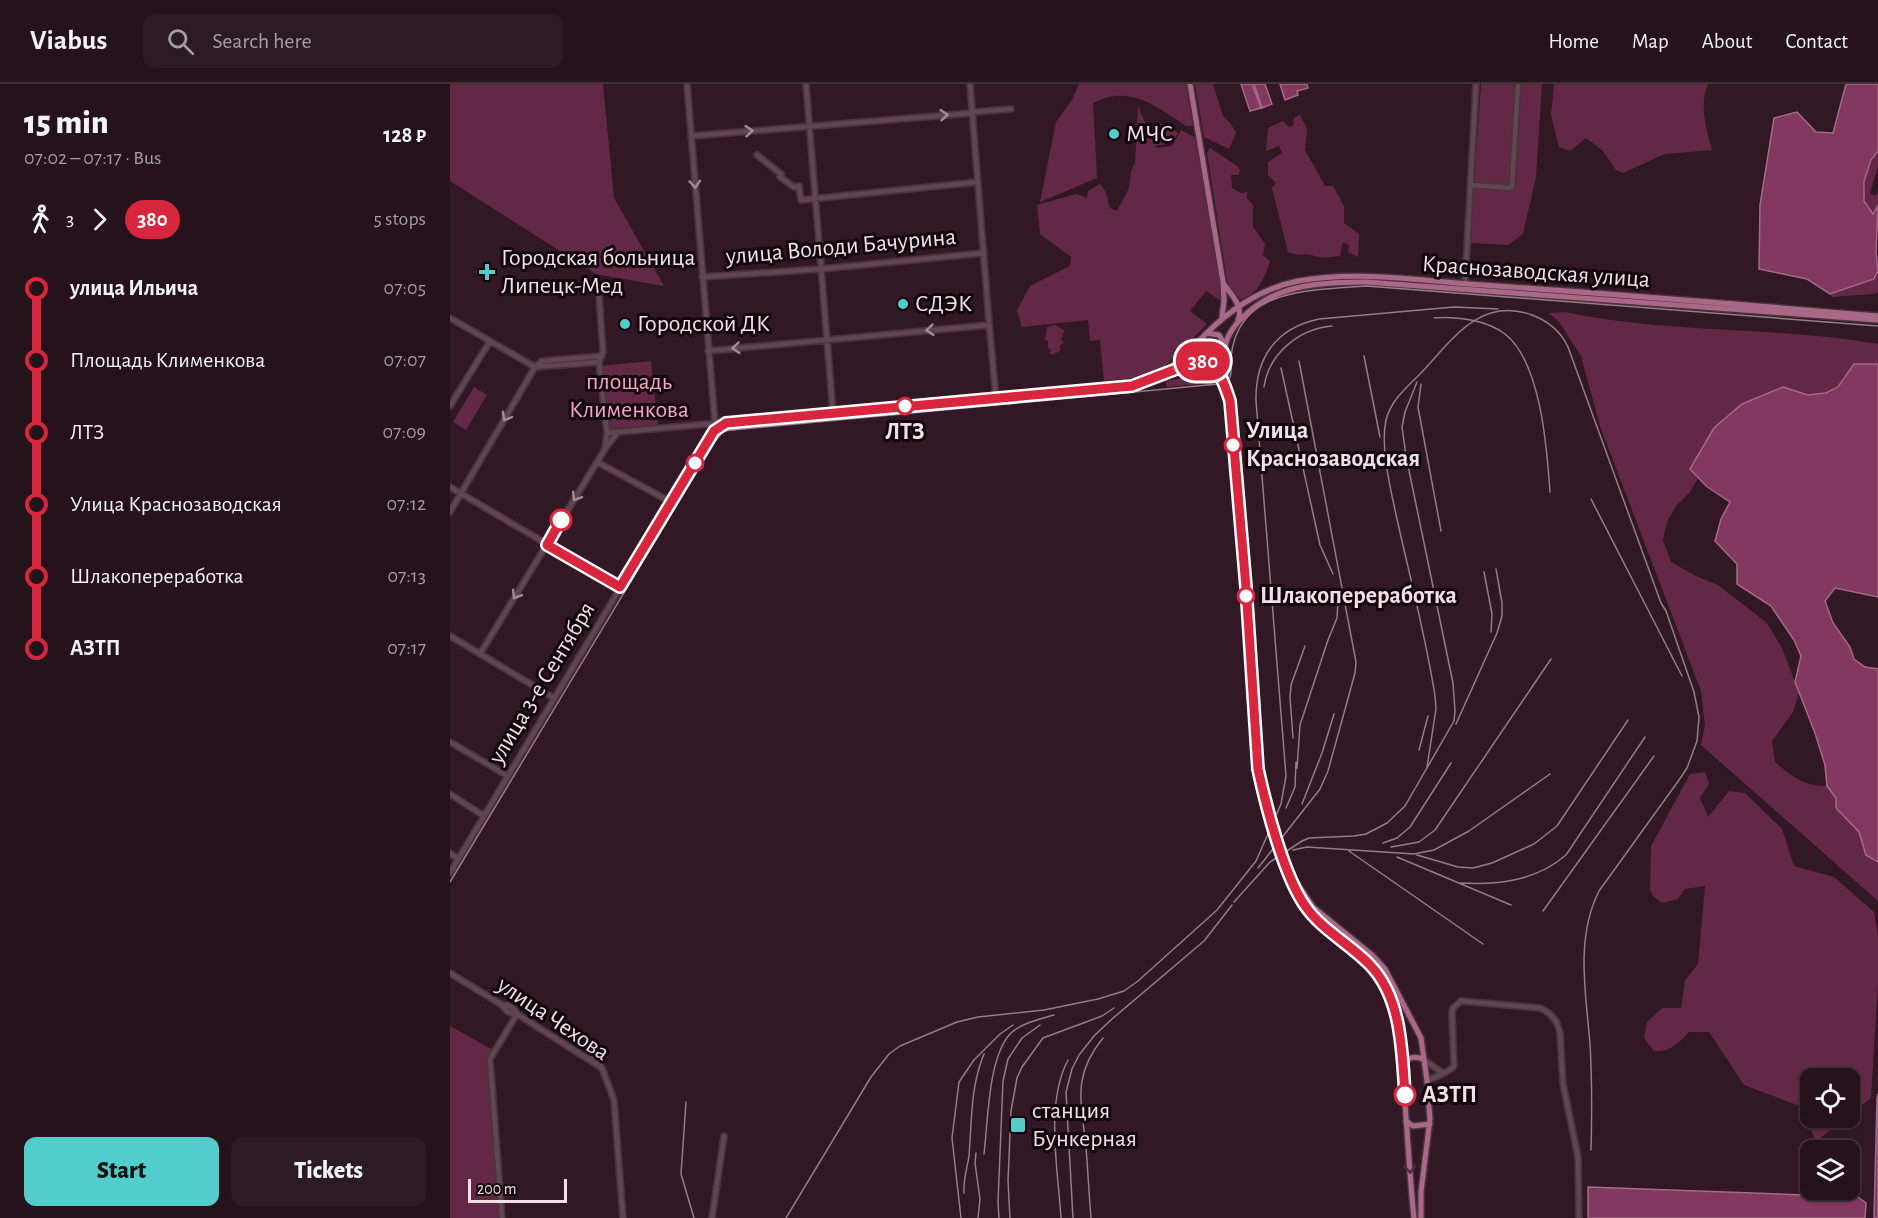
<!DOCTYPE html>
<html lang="en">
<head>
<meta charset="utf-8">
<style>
	:root { --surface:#25121b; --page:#2d1b24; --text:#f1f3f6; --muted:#a39ea3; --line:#42323a; --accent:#52cdcc }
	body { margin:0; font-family:"Alegreya Sans",sans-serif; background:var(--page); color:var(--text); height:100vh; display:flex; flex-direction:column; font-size:22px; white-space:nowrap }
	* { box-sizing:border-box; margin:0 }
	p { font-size:20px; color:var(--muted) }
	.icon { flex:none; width:33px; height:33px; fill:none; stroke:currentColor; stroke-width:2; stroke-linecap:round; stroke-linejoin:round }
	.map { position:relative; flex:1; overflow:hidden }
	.side { display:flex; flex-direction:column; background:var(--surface); width:450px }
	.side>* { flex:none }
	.badge { padding:0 12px; border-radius:20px; font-size:21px; line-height:39px }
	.buttons { position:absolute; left:1350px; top:984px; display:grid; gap:12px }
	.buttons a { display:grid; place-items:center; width:60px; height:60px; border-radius:12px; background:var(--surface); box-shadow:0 2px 4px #0004,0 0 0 2px var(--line); font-size:30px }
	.scale { position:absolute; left:18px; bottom:15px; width:99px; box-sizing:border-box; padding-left:6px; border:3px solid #f2e0e8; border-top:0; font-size:16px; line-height:21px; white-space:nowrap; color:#f2e0e8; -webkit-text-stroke:4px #12070c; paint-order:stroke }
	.map>.badge { position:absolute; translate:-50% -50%; box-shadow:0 0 0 3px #fff }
	.legs { display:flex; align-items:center; gap:9px; height:66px; padding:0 24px; font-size:20px }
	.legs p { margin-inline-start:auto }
	.overview { display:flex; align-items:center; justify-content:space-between; height:102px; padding:0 24px }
	h1 { font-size:33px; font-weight:800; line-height:45px }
	.primary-button { display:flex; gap:12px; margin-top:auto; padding:12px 24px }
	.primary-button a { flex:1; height:69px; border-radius:12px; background:var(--accent); color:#111; font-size:24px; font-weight:800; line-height:69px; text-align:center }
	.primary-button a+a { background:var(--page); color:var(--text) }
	ul { padding:0 24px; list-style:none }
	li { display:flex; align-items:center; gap:21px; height:72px; font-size:22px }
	li i { display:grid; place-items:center; width:9px; height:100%; margin:0 8px; background:currentColor }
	li i::after { content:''; width:15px; height:15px; margin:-8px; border:4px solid; border-radius:50%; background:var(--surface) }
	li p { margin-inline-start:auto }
	li:first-child i { background:linear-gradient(#0000 50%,currentColor 0) }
	li:last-child i { background:linear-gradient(currentColor 50%,#0000 0) }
	header { display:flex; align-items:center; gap:36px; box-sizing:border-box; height:84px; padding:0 30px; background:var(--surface); border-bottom:2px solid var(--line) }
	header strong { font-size:28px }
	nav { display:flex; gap:33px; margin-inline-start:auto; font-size:21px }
	.search { width:420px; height:54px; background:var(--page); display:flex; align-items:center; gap:15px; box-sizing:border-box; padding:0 21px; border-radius:12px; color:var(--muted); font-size:22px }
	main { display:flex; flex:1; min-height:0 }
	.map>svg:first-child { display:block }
</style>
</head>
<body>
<header>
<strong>Viabus</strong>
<div class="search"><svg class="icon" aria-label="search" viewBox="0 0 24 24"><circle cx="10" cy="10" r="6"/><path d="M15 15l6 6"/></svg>Search here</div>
<nav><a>Home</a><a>Map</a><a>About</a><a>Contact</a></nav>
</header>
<main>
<section class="side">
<div class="overview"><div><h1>15 min</h1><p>07:02 – 07:17 · Bus</p></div><b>128 ₽</b></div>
<div class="legs"><svg class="icon" aria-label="walk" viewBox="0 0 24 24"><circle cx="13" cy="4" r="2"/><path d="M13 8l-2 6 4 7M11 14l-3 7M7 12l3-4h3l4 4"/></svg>3<svg class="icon" aria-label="forward" viewBox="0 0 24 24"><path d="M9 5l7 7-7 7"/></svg><b class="badge" style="background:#d7263d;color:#fff">380</b><p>5 stops</p></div>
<ul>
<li><i style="color:#d7263d"></i><b>улица Ильича</b><p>07:05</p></li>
<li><i style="color:#d7263d"></i><span>Площадь Клименкова</span><p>07:07</p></li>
<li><i style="color:#d7263d"></i><span>ЛТЗ</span><p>07:09</p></li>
<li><i style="color:#d7263d"></i><span>Улица Краснозаводская</span><p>07:12</p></li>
<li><i style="color:#d7263d"></i><span>Шлакопереработка</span><p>07:13</p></li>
<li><i style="color:#d7263d"></i><b>АЗТП</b><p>07:17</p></li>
</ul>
<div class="primary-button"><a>Start</a><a>Tickets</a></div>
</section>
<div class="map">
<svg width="1428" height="1134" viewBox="0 0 1428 1134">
	<rect width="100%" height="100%" fill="#311824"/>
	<path fill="#642847" d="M0,0H153L164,114L214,202L146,190L0,97Z
		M629,0H736L743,42H736C706,22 679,0 643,19L647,94L590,118L606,38L622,16Z
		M745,0H763L773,32L781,40L786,49L779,65L754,53Z
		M1031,0H1092L1086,93L1073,150L1058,161L1020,159Z
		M1104,0H1258C1249,22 1256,44 1262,66L1215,70L1173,89L1166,86L1153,67L1136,54L1120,67L1109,63L1101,31Z
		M688,22L696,41C711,37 717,41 728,49L722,59L705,62L706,64L722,62L731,46L746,54L770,197L771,217L756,207L740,227L757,240L715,282L694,293L654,297L650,256L640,257L638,236L572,243L567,226L580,202L620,182L621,173L590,150L587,121L626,110L637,114L638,107L650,100L655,107L660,124L667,127L679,104L681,88L685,79Z
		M850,31L857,45L855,66L875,102H883L894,122V139L909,150L908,173L898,168L899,161L893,158L890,172L873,174L857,170L848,171L838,168L822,104L826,99L818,91V78L832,69L829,62L816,67L818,44L833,37L839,43L843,42L844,34Z
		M760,64L787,82L790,86L789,91H781L782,104L791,109L797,108V114L803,121V143L815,160L813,171L820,177C816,191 807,213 790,215L781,205L777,195L757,69Z
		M1428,67V82L1420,109L1425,112L1428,109V122L1423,131C1421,127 1416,122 1415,118C1409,101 1419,80 1428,67Z
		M1428,187V208L1424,210L1382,213L1380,210L1424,195Z
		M1115,228C1218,250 1325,242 1428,260V280L1404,281C1399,287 1394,298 1387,303C1371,316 1350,309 1333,304L1241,385L1248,394L1240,408L1226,422L1217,438L1213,456L1221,478L1246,492L1268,501L1317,539L1332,564L1349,609L1343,628L1322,657L1325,678C1343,693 1353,702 1377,702L1386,714V724L1409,748L1416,771L1428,778V817L1251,661L1255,641L1251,607L1150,342L1131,272L1109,238L1099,229Z
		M605,241L614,246L611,256L614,258L610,262V267L602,271L599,269L601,266L598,264V257L595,256L597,243Z
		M752 261a9 9 0 1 1 18 0a9 9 0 1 1-18 0Z
		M201,277L208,342L158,347L151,282Z
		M761,290L765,298L763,299L717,303L716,297Z
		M24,303L37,311L16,346L3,338Z
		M1255,688L1259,700L1250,714L1258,733L1279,707L1295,709L1332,745L1344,782L1384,793L1424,828L1428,852V899L1421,1014L1400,1031V994H1360V1034H1396L1366,1057L1350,1022L1294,1001L1259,948H1239C1228,959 1220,969 1204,967L1194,954L1197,938L1212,924H1231L1235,896L1248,880L1255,802L1235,805L1228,815L1212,819L1203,812L1200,805L1201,762L1240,690Z
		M0,942L43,966L38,975L50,1134H0Z"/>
	<path fill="#83385f" stroke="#a46a88" stroke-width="1.5" d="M791,0H802L811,24L800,27Z
		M804,0H815L822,20L812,24Z
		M830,0H857L858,4L847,7L848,11L835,16Z
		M1396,0H1428V67L1421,76L1414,97V117L1423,130L1428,122L1426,168L1428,187L1424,195L1380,210L1357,195L1309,185L1310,121L1324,34L1347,28L1366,48L1383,49Z
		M1404,280H1428V513L1385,504L1375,517L1383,539L1400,563L1404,575L1415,583L1428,585V778L1416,771L1409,748L1386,724V714L1377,702L1375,681L1365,649L1345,598L1351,572L1344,556L1321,522L1287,500V480L1265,457L1271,435L1280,418L1256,402L1240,385L1264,344L1292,320L1333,303L1358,311L1376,309L1388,303Z
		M1428,1010V1134H1424L1427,1015Z
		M1138,1103L1408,1113L1416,1119L1415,1134H1138Z"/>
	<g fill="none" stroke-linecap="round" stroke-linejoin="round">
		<defs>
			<path id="minor" d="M237,0L265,339
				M356,0L383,329
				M520,0L539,238L546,314
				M523,28L561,25
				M241,52L523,29
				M307,71L331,90L330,93L344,103L349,102L351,116L528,98
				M1021,101L1060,104L1062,102L1068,0
				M252,193L371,185L534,169
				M1015,200L1026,0
				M0,234L85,283L149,278
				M258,267L539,241
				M716,288L748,258
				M0,322L40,257
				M157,349L682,302C700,295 717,289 735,282C749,276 763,276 774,265
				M157,362L168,348
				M147,378L221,418
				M0,403L170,503
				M0,428L85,283L92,277L152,272
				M0,552L104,614
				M30,570L155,365L157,349L149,278L153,268L149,211L146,206
				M0,658L58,692
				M0,710L34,732
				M0,769L8,775
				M0,789L264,347L273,340
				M0,889L52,921C55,927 59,930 67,930L152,984L164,1016L173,1134
				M133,971L146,975L152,984
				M974,976L993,989
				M977,997C985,992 999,989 1004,982L1002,929L1003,924L1011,917L1090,924L1099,929L1106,937L1110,948L1113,1000L1128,1073L1129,1134
				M52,1134L40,975L67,930C64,923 60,921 52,921
				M262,1134L274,1052"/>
			<path id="major" d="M740,0L773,198L774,217L772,233
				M774,200C781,211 794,222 788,236
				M757,249L769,251L775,261
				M728,285C740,283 752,279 764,285
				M775,302C769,284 749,274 748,258C775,229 808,205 848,197C908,186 973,197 1033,201C1165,210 1297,221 1428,232
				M818,724L808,685L796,503L774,272C774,258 781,245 791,235C826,199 869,199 916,198L1428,236
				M838,786L863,823L922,871L935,885L971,954L977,997L980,1035L971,1108V1134
				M847,806C864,845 907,860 931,895C954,929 952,980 955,1020C958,1058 960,1096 964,1134
				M952,979C959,973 966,971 974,976
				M956,1037L963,1042L980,1040"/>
		</defs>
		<use href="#minor" stroke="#48343d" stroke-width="8"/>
		<use href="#major" stroke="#48343d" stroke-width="8"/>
		<use href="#minor" stroke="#624553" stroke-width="4.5"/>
		<use href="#major" stroke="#ab6788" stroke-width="5"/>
		<path stroke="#937d87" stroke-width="1.5" d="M0,798L264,359L273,347L768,300C773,298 778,297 780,293C782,288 781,280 781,275C782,258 789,241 801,229C828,204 881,205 916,202L1428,242"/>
		<path stroke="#937d87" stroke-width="1.5" d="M984,234C1006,232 1037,236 1055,250C1091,278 1097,365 1100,408
			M914,272L930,353
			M831,284L870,461L883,490
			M971,300L968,323L991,447
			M814,303C819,269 849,245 882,242
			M1141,415L1232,592
			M1034,488L1042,530L1041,548
			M1006,640L1047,549L1052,532V519L1046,485
			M843,654L840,613L841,601L855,562
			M969,666L978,632
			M977,683L986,625L985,612C976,553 960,494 947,435C941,407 930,364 936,336C941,316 957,303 971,289C1002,256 1030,212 1082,231C1098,237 1111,248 1118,263L1211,519L1216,527L1244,608L1249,633L1247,657L1237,684L1229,696L1149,807C1125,855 1136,909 1140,960C1142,995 1142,1030 1141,1066
			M847,684L850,641L878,556L887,534L888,517
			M852,720L872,669L884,630
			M836,724L845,703L846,678
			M933,759L947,754L960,743L1001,679
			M941,763L969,758L985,746L1101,575
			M843,766L857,763L964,770L984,766L1019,747L1100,690
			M899,767L1033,860
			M967,771L1008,783L1023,784L1042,779L1084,760L1107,742L1178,636
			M947,773L1061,821
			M808,784L870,705L878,687L905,589L906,578L849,277
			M1011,799C1048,801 1086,797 1116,771L1195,653
			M784,818L820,778L852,757L859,754L904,752L916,750L937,739L955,722L1004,637L1005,627L1003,599L956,372L952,343L955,328L967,298
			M1093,827L1204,672
			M236,1018L231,1090L244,1134
			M526,1069L525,1079L530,1115L528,1134
			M534,1070C538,1038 538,972 561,949C572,939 590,935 604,931
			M514,1109C513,1096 517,1085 519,1072C522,1037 520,1004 534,970
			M336,1134L421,993L439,970L450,962L507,938L528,933L594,926L648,915L674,907L688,897L767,826L806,777L831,720L836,692L806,317C805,274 826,244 869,235L1004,223L1048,225
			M511,1134L502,1054L509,998L524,976L550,950L563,941
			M549,1134L548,1118L553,997L558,975L572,954L590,941
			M560,1134L558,1097L561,1027L567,994L572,983L593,954L652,932L664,924
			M611,1134C608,1086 595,1019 618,976
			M623,1134L616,1008L622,985L629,971L644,952L662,935L754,857L782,821
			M641,1134C639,1111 638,1087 636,1064C632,1019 621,993 653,954"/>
		<defs>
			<path id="major-bridge" d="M818,724L838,786"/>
		</defs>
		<use href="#major-bridge" stroke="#48343d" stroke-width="8" stroke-linecap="butt"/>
		<use href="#major-bridge" stroke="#ab6788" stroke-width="5"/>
	</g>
	<defs><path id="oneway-chevron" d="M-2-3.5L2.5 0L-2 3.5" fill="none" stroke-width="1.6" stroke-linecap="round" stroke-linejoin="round" transform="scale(1.5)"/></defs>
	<g stroke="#a38b96">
		<use href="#oneway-chevron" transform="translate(494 31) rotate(-5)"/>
		<use href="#oneway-chevron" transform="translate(299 47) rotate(-5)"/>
		<use href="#oneway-chevron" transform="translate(245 100) rotate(86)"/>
		<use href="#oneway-chevron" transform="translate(480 246) rotate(175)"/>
		<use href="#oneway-chevron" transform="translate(286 264) rotate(175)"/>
		<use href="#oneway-chevron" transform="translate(56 333) rotate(120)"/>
		<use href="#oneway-chevron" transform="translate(126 413) rotate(121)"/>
		<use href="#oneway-chevron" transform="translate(66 511) rotate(121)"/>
	</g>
	<use stroke="#4f2d3e" href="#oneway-chevron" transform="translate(960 1085) rotate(86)"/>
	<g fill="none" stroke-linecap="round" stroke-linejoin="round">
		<defs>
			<path id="line-1" d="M111,436L97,461L170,503L264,347L276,339L682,302L737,281L758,276C770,288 775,301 780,317L796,503L808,685C816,722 834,793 856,823C872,846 900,860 920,881C952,914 952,968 955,1011"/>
		</defs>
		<use href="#line-1" stroke="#fff" stroke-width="14"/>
		<use href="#line-1" stroke="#d7263d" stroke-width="9"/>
	</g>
	<g fill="#52cdcc" stroke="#12070c" stroke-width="2">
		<circle cx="664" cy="50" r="6"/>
		<path d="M34 179h6v6h6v6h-6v6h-6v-6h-6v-6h6z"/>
		<circle cx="453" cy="220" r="6"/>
		<circle cx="175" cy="240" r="6"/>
		<rect x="560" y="1033" width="16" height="16" rx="3"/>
	</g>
	<g fill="#fff" stroke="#d7263d" stroke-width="3">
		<circle cx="455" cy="322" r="8"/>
		<circle cx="783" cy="361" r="8"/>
		<circle cx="245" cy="379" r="8"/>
		<circle cx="111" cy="436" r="10"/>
		<circle cx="796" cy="512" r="8"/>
		<circle cx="955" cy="1011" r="10"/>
	</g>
	<g text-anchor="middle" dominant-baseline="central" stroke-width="6" stroke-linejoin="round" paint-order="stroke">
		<g font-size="24" fill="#f2e0e8" stroke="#12070c" text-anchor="start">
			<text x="676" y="50">МЧС</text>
			<text x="51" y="174">Городская больница<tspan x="51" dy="28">Липецк-Мед</tspan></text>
			<text x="465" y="220">СДЭК</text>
			<text x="187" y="240">Городской ДК</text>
			<text x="582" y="1027">станция<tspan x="582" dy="28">Бункерная</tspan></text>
		</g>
		<g font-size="24" fill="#f2e0e8" stroke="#12070c">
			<text transform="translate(391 163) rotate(-5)">улица Володи Бачурина</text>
			<text transform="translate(1086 188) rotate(4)">Краснозаводская улица</text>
			<text transform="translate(92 599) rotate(-59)">улица 3-е Сентября</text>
			<text transform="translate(103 935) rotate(34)">улица Чехова</text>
		</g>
		<g font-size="24" fill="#f9a2cb" stroke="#12070c">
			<text x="179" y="298">площадь<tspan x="179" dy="28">Клименкова</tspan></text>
		</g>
		<g font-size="24" font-weight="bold" fill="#f2e0e8" stroke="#12070c" text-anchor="start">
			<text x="796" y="347">Улица<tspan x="796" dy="28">Краснозаводская</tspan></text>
			<text x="455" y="348" text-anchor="middle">ЛТЗ</text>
			<text x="810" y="512">Шлакопереработка</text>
			<text x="972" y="1011">АЗТП</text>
		</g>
	</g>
</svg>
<div class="buttons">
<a><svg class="icon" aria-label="locate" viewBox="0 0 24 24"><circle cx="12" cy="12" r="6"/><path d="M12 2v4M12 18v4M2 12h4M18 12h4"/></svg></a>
<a><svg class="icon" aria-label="layers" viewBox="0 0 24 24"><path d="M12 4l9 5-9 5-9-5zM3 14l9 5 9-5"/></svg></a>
</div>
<div class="scale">200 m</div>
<b class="badge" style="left:753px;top:277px;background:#d7263d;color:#fff">380</b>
</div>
</main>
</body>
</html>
